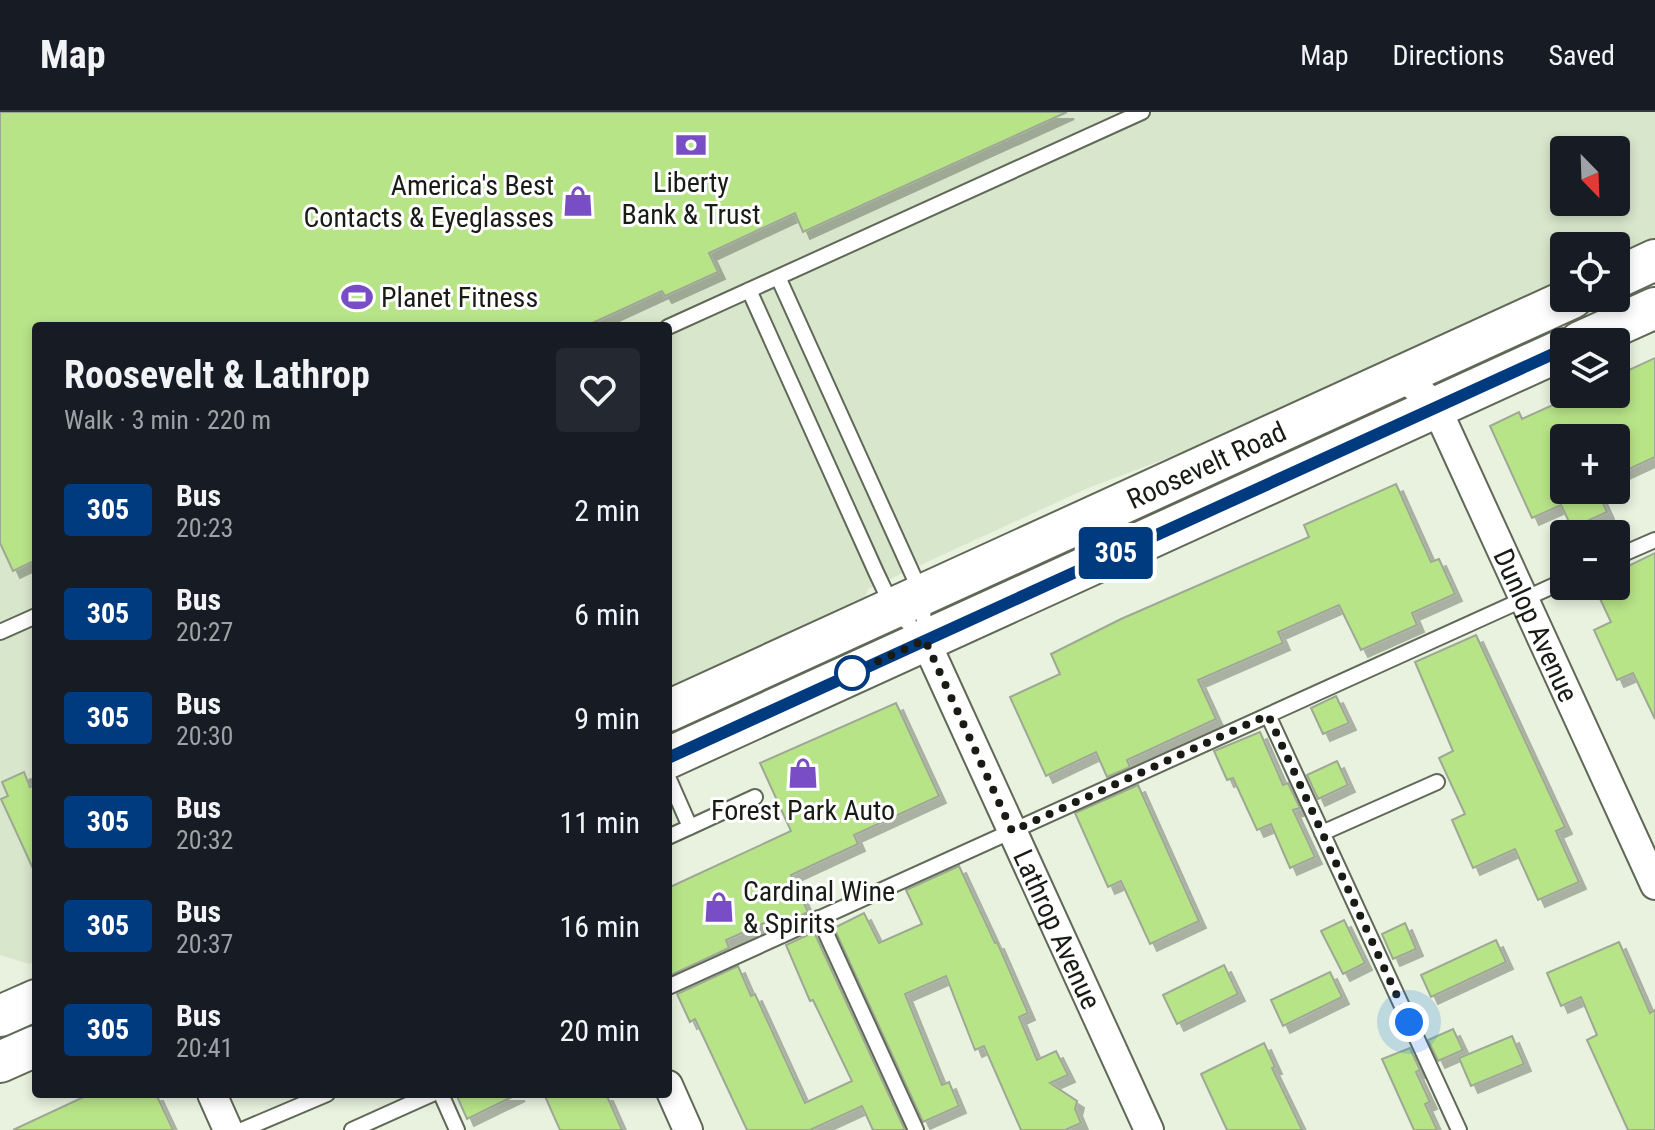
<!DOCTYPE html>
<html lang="en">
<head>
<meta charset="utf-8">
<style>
	:root { --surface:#171b24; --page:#242831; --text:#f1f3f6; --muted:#9ea1a6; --line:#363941 }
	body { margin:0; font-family:"Roboto Condensed",sans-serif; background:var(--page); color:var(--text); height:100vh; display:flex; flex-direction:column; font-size:30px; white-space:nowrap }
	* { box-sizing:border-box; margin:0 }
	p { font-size:26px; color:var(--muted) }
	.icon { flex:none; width:44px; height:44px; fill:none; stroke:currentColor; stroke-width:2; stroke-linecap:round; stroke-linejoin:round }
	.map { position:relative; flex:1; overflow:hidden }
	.side { position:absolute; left:32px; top:210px; width:640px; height:776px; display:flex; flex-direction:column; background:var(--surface); border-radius:8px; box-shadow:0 4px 12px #0003 }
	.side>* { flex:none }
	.badge { padding:0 16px; border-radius:6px; font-size:28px; line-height:52px }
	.needle { width:52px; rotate:157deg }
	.fabs { position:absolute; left:1550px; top:24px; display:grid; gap:16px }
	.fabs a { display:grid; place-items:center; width:80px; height:80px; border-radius:8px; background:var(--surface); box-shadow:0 4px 12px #0003; font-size:40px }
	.you { position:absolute; width:40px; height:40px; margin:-20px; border:6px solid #fff; border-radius:50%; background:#1a73e8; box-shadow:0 0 0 12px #1a73e833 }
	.map>.badge { position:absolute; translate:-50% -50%; box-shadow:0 0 0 4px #fff }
	.round { display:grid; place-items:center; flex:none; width:84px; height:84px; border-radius:8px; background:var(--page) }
	.head { display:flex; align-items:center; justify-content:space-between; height:136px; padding:0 32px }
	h1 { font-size:38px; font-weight:700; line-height:60px }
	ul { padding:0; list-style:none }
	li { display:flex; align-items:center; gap:24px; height:104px; padding:0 32px }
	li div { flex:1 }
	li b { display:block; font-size:30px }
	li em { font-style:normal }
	li .badge { min-width:88px; font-weight:700; text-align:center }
	header { display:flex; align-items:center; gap:48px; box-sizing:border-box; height:112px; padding:0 40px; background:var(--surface); border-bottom:2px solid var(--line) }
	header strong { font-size:38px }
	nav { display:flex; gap:44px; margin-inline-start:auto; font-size:28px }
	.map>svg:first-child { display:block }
</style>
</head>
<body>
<header>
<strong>Map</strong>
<nav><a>Map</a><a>Directions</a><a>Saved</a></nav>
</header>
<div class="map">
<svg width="1655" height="1018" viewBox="0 0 1655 1018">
	<defs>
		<filter id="shadow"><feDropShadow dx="7" dy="7" stdDeviation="0" flood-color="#0004"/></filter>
	</defs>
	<rect width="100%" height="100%" fill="#e8f2de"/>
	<path fill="#d8e6cb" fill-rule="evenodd" d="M0,0H1655V132L1616,150V134H1564V174L1276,305L1088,376L868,477L865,486L855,498L668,583V214H36V850L29,852L0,843ZM1564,38H1616V90H1564Z"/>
	<path fill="#b8e488" stroke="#9ea895" stroke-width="2" filter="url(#shadow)" d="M0,0H1067L803,120L795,101L709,141L718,160L665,184L662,179L586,214H36V448L13,459L0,431Z
		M1655,246V345L1616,363V326H1564V378H1597L1607,400L1572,416L1561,393L1532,406L1490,314L1519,300L1522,307L1577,282H1616V264Z
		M1396,372L1431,450L1439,447L1455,482L1412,501L1417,513L1361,538L1339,493L1278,520L1283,531L1198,568L1216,607L1127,648L1130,655L1107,665L1096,640L1046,664L1010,585L1060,562L1051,542L1121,507L1309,425L1304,413Z
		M1655,441V607L1633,561L1617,568L1594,518L1611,510L1594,474H1616V460Z
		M1476,523L1565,715L1556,719L1579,770L1538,788L1515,737L1473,756L1452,708L1465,702L1439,646L1453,639L1415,550Z
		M1336,584L1349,611L1323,622L1311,596Z
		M896,591L939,684L854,723L858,732L791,763L808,800L777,815L773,807L726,828L729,836L669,864L668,776L791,719L760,651Z
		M1260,620L1283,673L1288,671L1300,696L1293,698L1315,745L1290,756L1271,712L1257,718L1233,666L1227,668L1214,639Z
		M1337,649L1348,673L1318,687L1307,663Z
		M24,660L30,675L36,672V763L1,687L8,684L2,670Z
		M1138,673L1199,809L1150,832L1121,769L1108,775L1075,701Z
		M959,754L995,831L997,830L1028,901L1019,905L1037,948L1056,939L1068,963L1050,971L1077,989L1075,997L1081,1011L1065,1018H1021L984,934L975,938L946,864L905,882L942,973L949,970L959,994L923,1010L834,816L864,801L879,831L922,812L906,778Z
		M1344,808L1365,851L1343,862L1321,819Z
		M1405,811L1416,837L1393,847L1382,822Z
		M814,820L905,1018H873L862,994L810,1018H747L695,907L690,910L677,882L738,854L751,884L755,882L805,991L852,969L813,888L810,889L786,833Z
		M1496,828L1506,850L1431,885L1421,863Z
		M1619,830L1650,901L1655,898V1018H1628L1587,928L1597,923L1581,885L1561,894L1547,861Z
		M1224,853L1238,882L1177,912L1163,883Z
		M1330,860L1342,885L1283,914L1271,888Z
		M1453,917L1463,938L1438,949L1428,928Z
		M1512,924L1524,952L1471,974L1459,946Z
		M1264,931L1275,955L1272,956L1302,1018H1227L1201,962Z
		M1410,936L1420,958L1416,960L1430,990L1425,992L1437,1018H1414L1382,947Z
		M90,982H156L173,1018H13Z
		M456,982H518L467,1007Z
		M544,982H606L622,1018H560Z"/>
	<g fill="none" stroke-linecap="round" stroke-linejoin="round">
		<defs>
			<path id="service" d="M778,165L922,483L925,525
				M749,178L876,460L893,496L923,526
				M668,215L1142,0
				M1616,445L1655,428
				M0,520L36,504
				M1268,603L1459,1018
				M668,665L690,715L755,685
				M1322,721L1437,670
				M668,725L690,715
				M819,806L916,1018
				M668,875L1564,469
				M441,982L457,1018
				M242,1018L327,982
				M352,1018L432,982"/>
			<g id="minor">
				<path id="s1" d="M1403,263L1436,295L1655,773"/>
				<path id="s2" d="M925,528L1149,1018"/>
				<path d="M668,973L688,1018"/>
				<path d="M212,982L228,1018"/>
			</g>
			<g id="secondary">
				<path d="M1616,166L1655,148"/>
				<path d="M1580,230L1655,196"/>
				<path id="s3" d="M668,599L1572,186"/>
				<path d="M668,646L1564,237"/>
				<path d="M0,904L36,888"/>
				<path d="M0,950L36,934"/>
			</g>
		</defs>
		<use href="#service" stroke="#606957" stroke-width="18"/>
		<use href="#minor" stroke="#606957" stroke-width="32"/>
		<use href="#secondary" stroke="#606957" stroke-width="44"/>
		<use href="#service" stroke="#fff" stroke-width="14"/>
		<use href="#minor" stroke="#fff" stroke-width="28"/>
		<use href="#secondary" stroke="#fff" stroke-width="40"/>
	</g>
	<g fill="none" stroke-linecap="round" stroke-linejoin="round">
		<defs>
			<path id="line" d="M668,646L1564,237"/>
		</defs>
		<use href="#line" stroke="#fff" stroke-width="18"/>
		<use href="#line" stroke="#003b80" stroke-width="12"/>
		<path stroke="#181c15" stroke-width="8" stroke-dasharray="0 14.4" d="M852,561L925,528L1012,719L1268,603L1409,910"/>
	</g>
	<defs>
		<symbol id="bank-bare" viewBox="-9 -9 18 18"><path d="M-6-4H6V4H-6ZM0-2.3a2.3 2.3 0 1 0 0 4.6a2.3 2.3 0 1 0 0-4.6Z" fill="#794dc6" stroke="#fff" stroke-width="2.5" paint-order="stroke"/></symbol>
		<symbol id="shop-bare" viewBox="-9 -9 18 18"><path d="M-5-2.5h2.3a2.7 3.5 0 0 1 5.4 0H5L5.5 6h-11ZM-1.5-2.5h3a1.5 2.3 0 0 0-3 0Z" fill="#794dc6" stroke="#fff" stroke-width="2.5" paint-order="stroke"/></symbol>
		<symbol id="stadium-bare" viewBox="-9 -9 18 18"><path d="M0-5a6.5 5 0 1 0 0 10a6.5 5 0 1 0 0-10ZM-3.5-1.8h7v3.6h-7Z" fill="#794dc6" stroke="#fff" stroke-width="2.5" paint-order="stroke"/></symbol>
	</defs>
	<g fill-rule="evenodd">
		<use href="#bank-bare" x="669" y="11" width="44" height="44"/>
		<use href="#shop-bare" x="556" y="67" width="44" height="44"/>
		<use href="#stadium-bare" x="335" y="163" width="44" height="44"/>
		<use href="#shop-bare" x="781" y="639" width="44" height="44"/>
		<use href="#shop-bare" x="697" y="773" width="44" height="44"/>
	</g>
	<circle fill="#fff" stroke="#003b80" stroke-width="4" cx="852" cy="561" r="16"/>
	<g text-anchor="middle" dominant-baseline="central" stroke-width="6" stroke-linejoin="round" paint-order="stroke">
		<g font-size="28" fill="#181c15" stroke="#fff">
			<text x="691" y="70">Liberty<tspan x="691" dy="32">Bank &amp; Trust</tspan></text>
			<text x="554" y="73" text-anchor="end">America's Best<tspan x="554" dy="32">Contacts &amp; Eyeglasses</tspan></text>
			<text x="381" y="185" text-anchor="start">Planet Fitness</text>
			<text x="803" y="698">Forest Park Auto</text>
			<text x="743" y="779" text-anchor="start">Cardinal Wine<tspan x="743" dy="32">&amp; Spirits</tspan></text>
		</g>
		<g font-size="28" fill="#181c15" stroke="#fff">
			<text stroke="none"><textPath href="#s3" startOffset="592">Roosevelt Road</textPath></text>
			<text stroke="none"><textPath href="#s1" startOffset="286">Dunlop Avenue</textPath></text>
			<text stroke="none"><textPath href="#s2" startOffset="318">Lathrop Avenue</textPath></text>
		</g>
	</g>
</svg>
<div class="fabs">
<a><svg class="needle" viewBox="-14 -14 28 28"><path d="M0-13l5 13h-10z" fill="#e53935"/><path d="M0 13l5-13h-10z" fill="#9ea1a6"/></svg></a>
<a><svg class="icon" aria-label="locate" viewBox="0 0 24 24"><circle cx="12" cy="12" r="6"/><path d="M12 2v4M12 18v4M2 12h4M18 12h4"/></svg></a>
<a><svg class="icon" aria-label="layers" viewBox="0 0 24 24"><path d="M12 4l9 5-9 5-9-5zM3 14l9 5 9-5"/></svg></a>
<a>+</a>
<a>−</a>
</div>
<div class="you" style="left:1409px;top:910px"></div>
<b class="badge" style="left:1116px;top:441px;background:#003b80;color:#fff">305</b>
<section class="side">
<div class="head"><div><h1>Roosevelt &amp; Lathrop</h1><p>Walk · 3 min · 220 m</p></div><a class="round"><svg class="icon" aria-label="heart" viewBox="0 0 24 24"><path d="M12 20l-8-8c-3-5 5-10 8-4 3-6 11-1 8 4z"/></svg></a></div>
<ul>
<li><span class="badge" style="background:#003b80;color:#fff">305</span><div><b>Bus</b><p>20:23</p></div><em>2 min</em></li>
<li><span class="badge" style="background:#003b80;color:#fff">305</span><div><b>Bus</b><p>20:27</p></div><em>6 min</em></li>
<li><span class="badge" style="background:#003b80;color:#fff">305</span><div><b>Bus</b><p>20:30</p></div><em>9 min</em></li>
<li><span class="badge" style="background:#003b80;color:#fff">305</span><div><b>Bus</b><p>20:32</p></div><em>11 min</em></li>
<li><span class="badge" style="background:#003b80;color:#fff">305</span><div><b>Bus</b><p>20:37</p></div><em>16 min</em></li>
<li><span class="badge" style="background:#003b80;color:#fff">305</span><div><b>Bus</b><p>20:41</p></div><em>20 min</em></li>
</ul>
</section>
</div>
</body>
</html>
